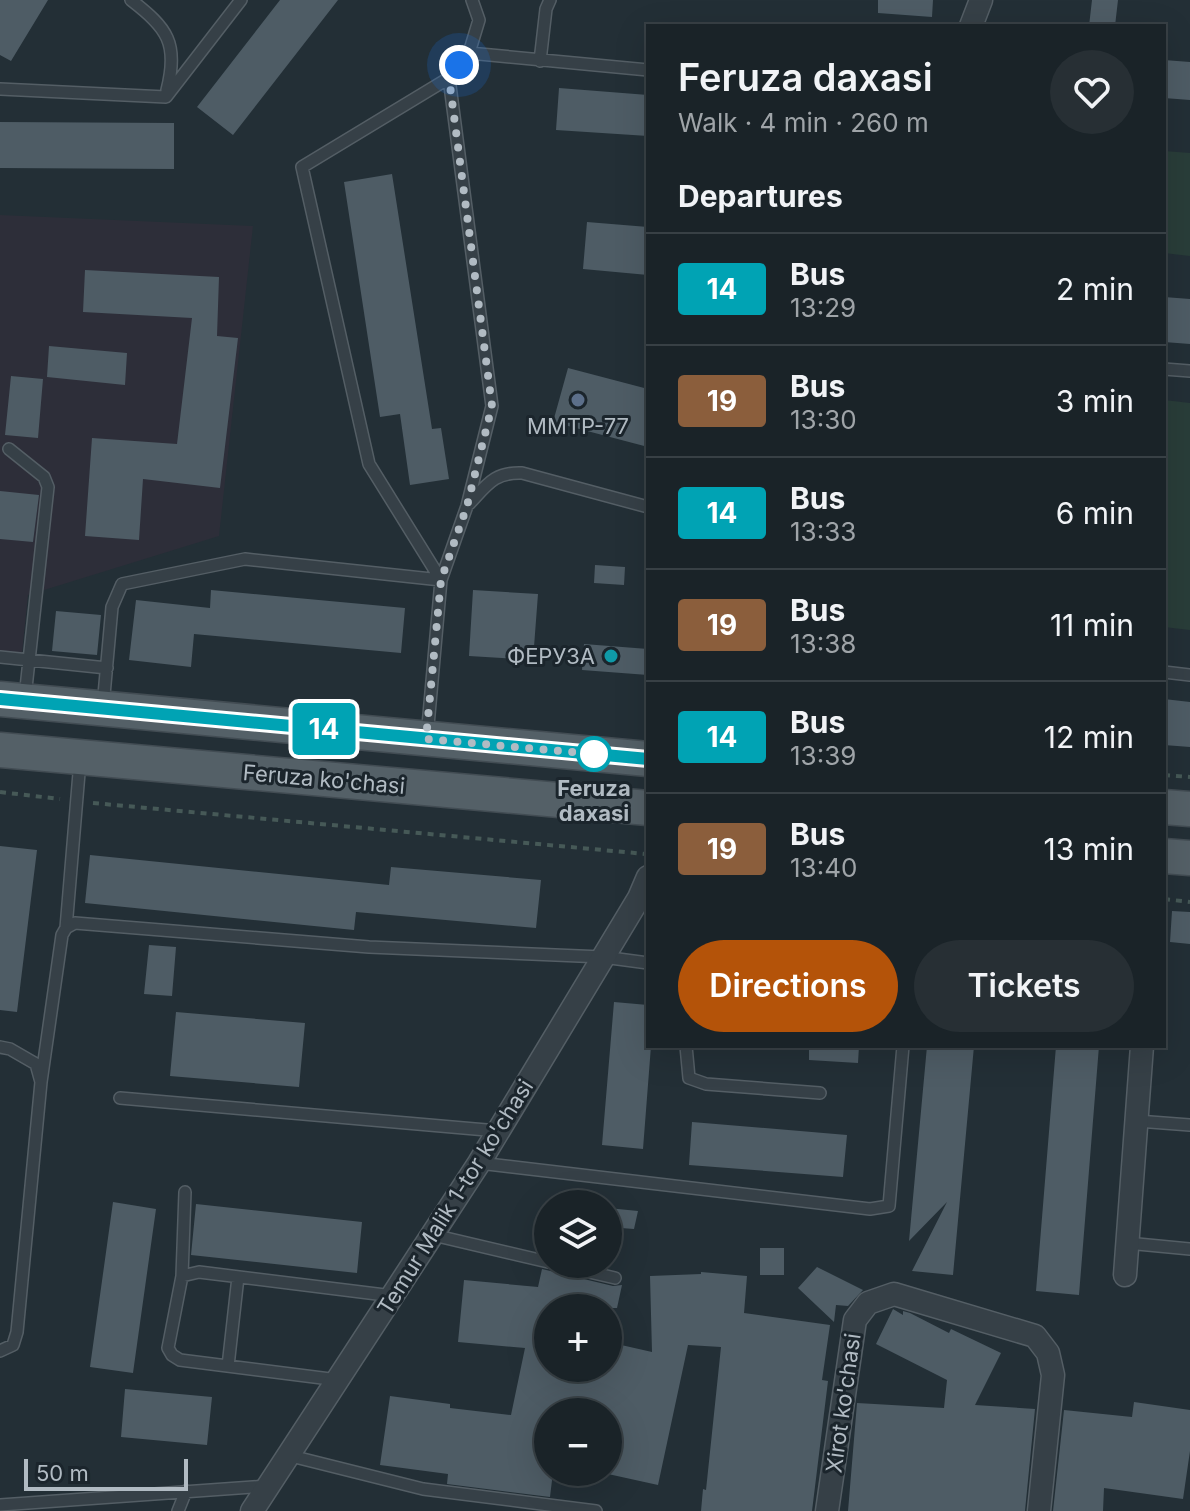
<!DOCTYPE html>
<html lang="en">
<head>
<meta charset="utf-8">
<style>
	:root { --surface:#1a2328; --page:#272f34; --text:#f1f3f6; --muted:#9fa4a8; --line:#384045; --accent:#b45309 }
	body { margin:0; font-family:Inter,sans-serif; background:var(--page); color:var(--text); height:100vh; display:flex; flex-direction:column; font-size:30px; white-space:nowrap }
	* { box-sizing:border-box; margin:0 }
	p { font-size:26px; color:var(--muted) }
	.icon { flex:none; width:44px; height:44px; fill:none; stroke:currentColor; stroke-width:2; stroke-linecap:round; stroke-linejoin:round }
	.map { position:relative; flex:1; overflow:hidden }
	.details { position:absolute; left:646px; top:24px; width:520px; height:1024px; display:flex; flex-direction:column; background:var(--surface); border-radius:0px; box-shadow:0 8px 32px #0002,0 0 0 2px var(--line) }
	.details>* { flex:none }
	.badge { padding:0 16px; border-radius:6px; font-size:28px; line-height:52px }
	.controls { position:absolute; left:534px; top:1190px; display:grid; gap:16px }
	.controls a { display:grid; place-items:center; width:88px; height:88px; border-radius:50%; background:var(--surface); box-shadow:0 8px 32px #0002,0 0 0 2px var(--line); font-size:40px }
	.scale { position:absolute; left:24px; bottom:20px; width:164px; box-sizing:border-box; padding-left:8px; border:4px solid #b1bbc3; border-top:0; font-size:22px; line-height:28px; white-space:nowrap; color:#b1bbc3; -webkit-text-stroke:6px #1b252c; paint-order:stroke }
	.you { position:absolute; width:40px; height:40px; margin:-20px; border:6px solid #fff; border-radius:50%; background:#1a73e8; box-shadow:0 0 0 12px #1a73e833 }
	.map>.badge { position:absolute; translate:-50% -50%; box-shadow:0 0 0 4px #fff }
	h2 { padding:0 32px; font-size:30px; line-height:72px }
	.round { display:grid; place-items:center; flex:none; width:84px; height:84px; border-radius:42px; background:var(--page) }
	.head { display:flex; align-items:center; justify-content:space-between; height:136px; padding:0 32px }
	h1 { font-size:38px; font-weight:600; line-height:60px }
	.primary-button { display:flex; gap:16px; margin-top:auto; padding:16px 32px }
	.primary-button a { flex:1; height:92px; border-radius:48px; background:var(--accent); color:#fff; font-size:32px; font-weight:600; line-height:92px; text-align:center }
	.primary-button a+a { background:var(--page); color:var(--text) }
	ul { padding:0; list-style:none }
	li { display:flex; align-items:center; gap:24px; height:112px; padding:0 32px; border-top:2px solid var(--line) }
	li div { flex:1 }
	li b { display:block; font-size:30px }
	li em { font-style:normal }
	li .badge { min-width:88px; font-weight:700; text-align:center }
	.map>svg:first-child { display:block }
</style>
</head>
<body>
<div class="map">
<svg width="1190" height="1511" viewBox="0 0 1190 1511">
	<rect width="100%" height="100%" fill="#232f36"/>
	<path fill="#2d2e39" d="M0,215L253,226L219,536L28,595L22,653L0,651Z"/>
	<path fill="#293d39" d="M1164,151L1190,153V256L1164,253Z
		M1164,400L1190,403V630L1164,627Z"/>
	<path fill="#4e5c65" d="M0,0H48L11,61L0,55Z
		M280,0H338L233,135L197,107Z
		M878,0H933L932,17L878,13Z
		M1092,0H1118L1115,26H1089Z
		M1164,60L1190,62V100L1164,98Z
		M559,88L648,95V136L556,130Z
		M0,122L174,123V169L0,168Z
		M392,174L432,429L441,428L449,479L410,485L400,414L380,417L344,182Z
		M587,222L648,227V275L583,269Z
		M85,270L219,277L217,336L238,338L220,488L143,479L139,540L85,536L92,438L177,444L192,318L83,312Z
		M1164,297L1190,299V344L1164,342Z
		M49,346L127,353L125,385L47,377Z
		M568,368L648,389V447L553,422Z
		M11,376L43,379L38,438L5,435Z
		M0,491L39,495L33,542L0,539Z
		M595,565L625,567L624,585L594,583Z
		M211,590L405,608L401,653L194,634L191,667L129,660L136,600L210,608Z
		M473,590L538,594L533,660L469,656Z
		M56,611L101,615L97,655L52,651Z
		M584,644L648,649V675L582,670Z
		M1164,699L1190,702V747L1164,745Z
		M0,846L37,850L17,1012L0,1010Z
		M90,855L389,885L391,867L541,880L536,928L356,912L354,930L85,903Z
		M1172,911L1190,912V944L1170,942Z
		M149,945L176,947L172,996L144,994Z
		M614,1002L648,1005V1046H651L643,1149L602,1145Z
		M176,1012L305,1023L299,1087L170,1076Z
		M809,1046H859L858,1063L809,1060Z
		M927,1046H974L953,1275L912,1271L947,1202L909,1241Z
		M1056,1046H1099L1079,1295L1036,1291Z
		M692,1122L847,1135L843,1177L689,1165Z
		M113,1202L156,1209L133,1373L90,1367Z
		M196,1204L362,1222L357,1273L191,1255Z
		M608,1208L638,1211L634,1229L608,1227Z
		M760,1248H784V1275H760Z
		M817,1267L863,1290L848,1306L836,1305L834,1322L798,1288Z
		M542,1269L613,1286L622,1285L617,1308H548V1368H608V1342L652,1352L650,1276L701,1274V1272L747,1276L744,1313L830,1325L822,1380L828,1381L812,1511H701L703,1489L706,1490L721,1347L688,1345L658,1485L608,1474V1412H548V1472H553L550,1497L447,1484L448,1474L380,1465L390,1396L450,1404V1408L511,1415L525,1348L458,1342L464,1280L538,1287Z
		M893,1309L903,1315V1311L910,1313L949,1333L951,1329L1001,1353L975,1405L1035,1409L1025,1511H848L857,1403L944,1408L947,1380L876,1344Z
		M125,1389L212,1397L207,1445L121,1437Z
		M1134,1402L1190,1410V1451L1183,1499L1104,1488L1103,1511H1053L1064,1410L1132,1417Z"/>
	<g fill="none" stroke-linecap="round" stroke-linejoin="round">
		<defs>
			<path id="service" d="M131,0C167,28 179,43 167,90
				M472,0L479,20L469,53L648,70
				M540,61L546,9L550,0
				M0,89L166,97L241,0
				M1164,369L1190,371
				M9,449L44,477L48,487L25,697
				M469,504C487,485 494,472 522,473L648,507
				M0,657L107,668
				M1164,672L1190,675
				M103,706L112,607L122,584L245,559L441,580L467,506L492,406L449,78
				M427,737L441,580L369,464L302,167L449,78L469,53
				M66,928L80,761
				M686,1046L689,1078L706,1084L820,1093
				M0,1047L10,1049L36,1064L41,1082L17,1332L13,1345L0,1351
				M41,1082L62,935L66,928L75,923L369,947L603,957L648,963
				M120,1098L498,1131
				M1137,1121L1190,1125
				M479,1163L870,1209L889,1206L903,1046
				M433,1235L548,1262
				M1127,1243L1190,1249
				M555,1264L615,1278
				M182,1276L185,1192
				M228,1366L238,1277
				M338,1380L180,1360L172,1355L168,1348L182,1276L199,1272L393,1296
				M287,1455L423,1489L596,1511
				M0,1505L267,1486
				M178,1511L186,1491"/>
			<path id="minor" d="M971,26L981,0
				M1125,1275L1142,1046
				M252,1511L479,1163L639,898L648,877
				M827,1511L855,1320L868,1303L894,1294L1035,1336L1048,1353L1053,1375L1039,1511"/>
			<path id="primary" d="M0,699L648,759
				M0,750L648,808
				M1164,807L1190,809
				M1164,856L1190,858"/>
		</defs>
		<use href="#service" stroke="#545e65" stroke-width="14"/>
		<use href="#minor" stroke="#545e65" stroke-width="25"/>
		<use href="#primary" stroke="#424c53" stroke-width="37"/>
		<path stroke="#465957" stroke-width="4" stroke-dasharray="6 6" stroke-linecap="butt" d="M1164,775L1190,777
			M0,792L60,799
			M93,803L646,854
			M1164,899L1190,902"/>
		<use href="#service" stroke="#364047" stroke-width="11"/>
		<use href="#minor" stroke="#364047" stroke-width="22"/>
		<use href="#primary" stroke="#546067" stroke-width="34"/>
	</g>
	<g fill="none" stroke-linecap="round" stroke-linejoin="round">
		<defs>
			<path id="line" d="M0,699L648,759"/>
		</defs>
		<use href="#line" stroke="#fff" stroke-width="18"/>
		<use href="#line" stroke="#00a3b4" stroke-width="12"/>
		<path stroke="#b1bbc3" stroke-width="8" stroke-dasharray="0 14.4" d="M459,65L449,78L492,406L467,506L441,580L426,739L594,754"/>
	</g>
	<circle fill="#5c6f8a" stroke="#1b252c" stroke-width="3" cx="578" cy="400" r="8"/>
	<circle fill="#0f9aa8" stroke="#1b252c" stroke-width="3" cx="611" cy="656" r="8"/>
	<circle fill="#fff" stroke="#00a3b4" stroke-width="4" cx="594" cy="754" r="16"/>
	<g text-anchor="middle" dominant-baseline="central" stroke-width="6" stroke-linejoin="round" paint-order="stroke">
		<g font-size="22" fill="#b1bbc3" stroke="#1b252c">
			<text x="578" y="426">MMTP-77</text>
			<text x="595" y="656" text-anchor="end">ФЕРУЗА</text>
		</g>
		<g font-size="22" fill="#b1bbc3" stroke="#1b252c">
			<text transform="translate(324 779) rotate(5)">Feruza ko'chasi</text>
			<text transform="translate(455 1197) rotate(-58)">Temur Malik 1-tor ko'chasi</text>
			<text transform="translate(843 1403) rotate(-82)">Xirot ko'chasi</text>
		</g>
		<g font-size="22" font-weight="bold" fill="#b1bbc3" stroke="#1b252c">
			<text x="594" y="788">Feruza<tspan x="594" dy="25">daxasi</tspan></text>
		</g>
	</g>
</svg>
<div class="controls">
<a><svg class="icon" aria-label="layers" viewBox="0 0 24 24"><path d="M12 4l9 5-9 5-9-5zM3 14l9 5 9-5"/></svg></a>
<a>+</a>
<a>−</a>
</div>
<div class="scale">50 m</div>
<div class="you" style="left:459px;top:65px"></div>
<b class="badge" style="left:324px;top:729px;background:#00a3b4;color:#fff">14</b>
<section class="details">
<div class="head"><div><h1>Feruza daxasi</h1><p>Walk · 4 min · 260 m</p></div><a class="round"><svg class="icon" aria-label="heart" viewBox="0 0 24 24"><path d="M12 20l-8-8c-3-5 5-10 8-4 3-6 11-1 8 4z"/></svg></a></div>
<h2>Departures</h2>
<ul>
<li><span class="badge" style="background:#00a3b4;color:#fff">14</span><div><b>Bus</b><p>13:29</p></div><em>2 min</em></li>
<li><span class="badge" style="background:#8b5e3c;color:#fff">19</span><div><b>Bus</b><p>13:30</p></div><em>3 min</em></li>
<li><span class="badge" style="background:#00a3b4;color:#fff">14</span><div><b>Bus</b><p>13:33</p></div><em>6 min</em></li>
<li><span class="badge" style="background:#8b5e3c;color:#fff">19</span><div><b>Bus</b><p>13:38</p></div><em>11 min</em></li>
<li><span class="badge" style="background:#00a3b4;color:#fff">14</span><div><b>Bus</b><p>13:39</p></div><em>12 min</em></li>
<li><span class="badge" style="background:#8b5e3c;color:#fff">19</span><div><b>Bus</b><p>13:40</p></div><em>13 min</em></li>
</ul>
<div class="primary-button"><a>Directions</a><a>Tickets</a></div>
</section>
</div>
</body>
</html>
